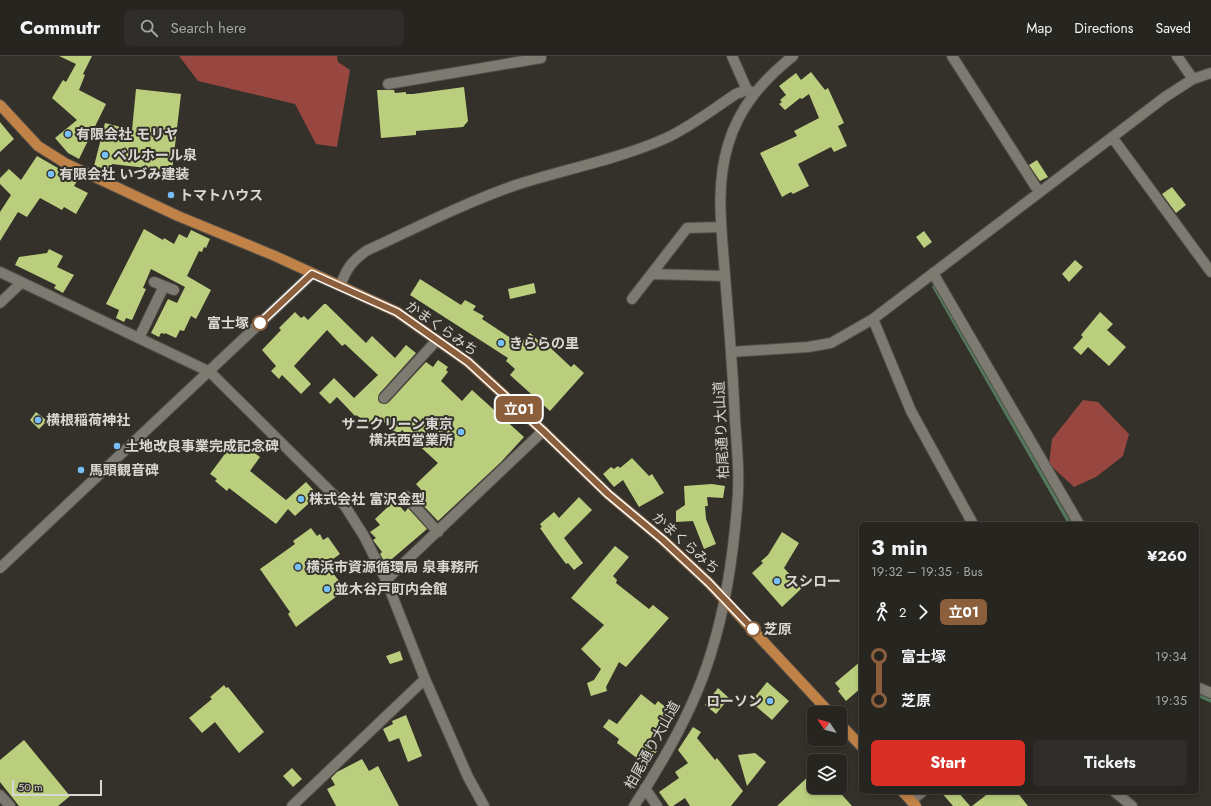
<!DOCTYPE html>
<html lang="en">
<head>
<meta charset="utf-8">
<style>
	:root { --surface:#272520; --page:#2f2d29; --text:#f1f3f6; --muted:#a4a5a5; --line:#43423e; --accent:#d93025 }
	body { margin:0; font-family:Jost,"Noto Sans JP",sans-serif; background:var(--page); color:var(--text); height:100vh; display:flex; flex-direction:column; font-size:15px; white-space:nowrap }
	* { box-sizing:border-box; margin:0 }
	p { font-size:13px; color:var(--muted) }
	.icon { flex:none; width:22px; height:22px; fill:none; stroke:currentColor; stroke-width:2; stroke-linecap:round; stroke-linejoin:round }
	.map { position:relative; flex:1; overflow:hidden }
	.drawer { position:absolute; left:859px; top:466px; width:340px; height:272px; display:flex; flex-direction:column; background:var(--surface); border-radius:6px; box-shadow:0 2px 6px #0003,0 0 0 1px var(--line) }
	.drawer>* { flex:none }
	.badge { padding:0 8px; border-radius:6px; font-size:14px; line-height:26px }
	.needle { width:26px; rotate:305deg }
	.controls { position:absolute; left:807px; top:650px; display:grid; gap:8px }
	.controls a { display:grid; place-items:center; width:40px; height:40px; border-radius:6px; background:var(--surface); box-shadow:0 2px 6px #0003,0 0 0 1px var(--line); font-size:20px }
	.scale { position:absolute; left:12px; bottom:10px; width:90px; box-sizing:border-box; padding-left:4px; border:2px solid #d9d7d2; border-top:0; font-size:11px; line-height:14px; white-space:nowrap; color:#d9d7d2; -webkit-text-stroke:3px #34312a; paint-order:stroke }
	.map>.badge { position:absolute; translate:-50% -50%; box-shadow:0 0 0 2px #fff }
	.legs { display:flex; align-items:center; gap:6px; height:44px; padding:0 12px; font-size:13px }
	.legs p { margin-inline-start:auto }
	.head { display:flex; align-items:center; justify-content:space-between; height:68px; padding:0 12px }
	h1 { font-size:22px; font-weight:700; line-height:30px }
	.primary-button { display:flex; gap:8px; margin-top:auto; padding:8px 12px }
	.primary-button a { flex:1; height:46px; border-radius:6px; background:var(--accent); color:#fff; font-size:16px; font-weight:700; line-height:46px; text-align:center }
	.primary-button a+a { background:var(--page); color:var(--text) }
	ul { padding:0 12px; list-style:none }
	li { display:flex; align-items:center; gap:14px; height:44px; font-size:15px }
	li i { display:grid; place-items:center; width:6px; height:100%; margin:0 5px; background:currentColor }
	li i::after { content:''; width:10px; height:10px; margin:-5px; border:3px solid; border-radius:50%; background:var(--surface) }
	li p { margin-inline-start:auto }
	li:first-child i { background:linear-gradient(#0000 50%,currentColor 0) }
	li:last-child i { background:linear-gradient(currentColor 50%,#0000 0) }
	header { display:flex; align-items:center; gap:24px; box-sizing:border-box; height:56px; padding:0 20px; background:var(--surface); border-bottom:1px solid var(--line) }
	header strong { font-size:19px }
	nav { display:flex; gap:22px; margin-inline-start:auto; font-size:14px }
	.search { width:280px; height:36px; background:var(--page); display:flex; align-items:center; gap:10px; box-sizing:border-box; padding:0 14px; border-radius:6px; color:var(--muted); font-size:15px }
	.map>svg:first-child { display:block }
</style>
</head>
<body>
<header>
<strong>Commutr</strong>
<div class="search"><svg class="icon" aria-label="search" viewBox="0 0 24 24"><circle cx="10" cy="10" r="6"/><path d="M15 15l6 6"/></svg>Search here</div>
<nav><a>Map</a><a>Directions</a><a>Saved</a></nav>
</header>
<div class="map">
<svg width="1211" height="750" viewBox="0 0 1211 750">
	<rect width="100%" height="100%" fill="#34312a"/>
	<path fill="#974740" d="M179,0H337L338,6L350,14L337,91L316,88L295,48L198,25Z
		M1083,344L1098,346L1129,378L1123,400L1096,421L1074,431L1049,408L1052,383Z"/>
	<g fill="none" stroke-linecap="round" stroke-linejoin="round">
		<path stroke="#53795d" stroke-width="3.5" d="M934,231L1070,468
			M1197,639L1211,645"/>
	</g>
	<path fill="#bace7d" d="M59,0H92L83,18L85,19L79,34L106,48L79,103L68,97L55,82L77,64L52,42L63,24L66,26L76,8Z
		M811,16L825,34L828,32L844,67L838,70L847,90L834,96L831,91L798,108L809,130L793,138L791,136L782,141L760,97L797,80L794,75L819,62L809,38L802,43L800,42L785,54L779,48L782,46L780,44L786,39L779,30L796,17L801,24Z
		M464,31L468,65L463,71L416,75V79L381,82L377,34H394L395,37L406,36V38H413Z
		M136,33L181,38L172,115L112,108L111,114L94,110L105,67L132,74Z
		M0,66L14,83L0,96Z
		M37,100L58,112L57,114L77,125L74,130L88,137L76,158L64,151L62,154L40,142L27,161L18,156L0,185V156L11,139L0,128V122L9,113L21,124Z
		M1037,104L1048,121L1040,125L1029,109Z
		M1172,131L1186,149L1176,157L1162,138Z
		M144,173L163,184L164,182L174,188L179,178L187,182L191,174L210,183L206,192L204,191L202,196L199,195L187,220L211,234L196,263L191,260L184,275L180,274L176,282L165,277V278L161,277L159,281L151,277L168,243L177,247L185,231L151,213L143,232L146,233L132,264L126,262L124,266L116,262L119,254L106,248Z
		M924,175L932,186L924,192L916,181Z
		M49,193L63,200L57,211L74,219L63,237L54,232L56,229L15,209L19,201L47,197Z
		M1075,204L1083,211L1069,226L1062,218Z
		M420,223L461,249L465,244L476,250L473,254L484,260L482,263L520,288L530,277L540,286L542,284L571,311L574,308L584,317L550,355L510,319L515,313L506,305L508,302L410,239Z
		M534,227L536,237L510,243L508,233Z
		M324,248H326L366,287L372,280L395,302L406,289L416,297L379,338L378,344L380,347L386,348L389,346L426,306L433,311L438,304L448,311L446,314L448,316L441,325L462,345L472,334L524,381L501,406L438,465L418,444L424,437L416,428L438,407L402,374L398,379L383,365L378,373L356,359L355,360L337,341L330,348L319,337L334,322L354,342L378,319L345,288L342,290L327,274L294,310L311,328L301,338L282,319L279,323L271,315L276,310L262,294L281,274L279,272L295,256L301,262L304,260L308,264Z
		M1100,256L1113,268L1107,274L1126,291L1109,310L1088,291L1081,299L1073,292L1083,281L1081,279Z
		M36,356L47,365L39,373L30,364Z
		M236,383L260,401L250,415L286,444L306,426L318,439L295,460L288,453L276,468L229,432L227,435L215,425L217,423L210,418Z
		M632,402L649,420L652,418L664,437L639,451L623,424L614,431L603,418L611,411L614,413L618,410L620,412Z
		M712,428L725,430L723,442L707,441L708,450H705L706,463L716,488L704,493L693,465L676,466V455L685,449L684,430Z
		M579,441L592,454L564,482L583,507L574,514L568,507L566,508L554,492L540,472L542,471L540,468L554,456L559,462Z
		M393,446H396L405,456L408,452L427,473L386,508L380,498L382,496L373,484L376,482L370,476L380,469L375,463Z
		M311,472L317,480L320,478L323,484L328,481L340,498L326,508L339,525L334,528L341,537L296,571L288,558L290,556L260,513L295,488L293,485Z
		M782,476L799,487L784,512L802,532L782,551L752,517L763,507L761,505L768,499Z
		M615,490L629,501L613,520L617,524L616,527L649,553L653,549L669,562L626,611L619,606L606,631L607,635L591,640L587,627L594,624L601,613L581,593L604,569L571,542Z
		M400,595L403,604L390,608L386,600Z
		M861,605V632L846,645L838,635L840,633L835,627Z
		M767,626L789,645L772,664L751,646Z
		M224,629L226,632L228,631L264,676L239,697L215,666L202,677L189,662L212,643L210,641Z
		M718,632L729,642L716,658L705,649Z
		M641,638L655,649L658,645L668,653L665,657L668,659L647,687L657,695L646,709L617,687L619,683L603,671L609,663L617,668Z
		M406,659L422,700L408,706L399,682L389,686L383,673L393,668L392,665Z
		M693,671L701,676L697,682L715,704L717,702L743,735L731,750H690L685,742L673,750H669L659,736L679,722L675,716L688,707L678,694Z
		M24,684L70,740L58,750H19L0,726V704Z
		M755,697L766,706L747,730L738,699Z
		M362,703L369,715L378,710L399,750H336L327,733L335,729L331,722L337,716Z
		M292,712L302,723L293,731L283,720Z
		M814,715V731H835L852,750H777Z
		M941,736H958L970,750H953Z
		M990,736H1017L1028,750H972Z"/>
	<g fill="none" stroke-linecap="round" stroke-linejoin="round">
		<defs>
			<path id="minor" d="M732,0L747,34L752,36
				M952,0L1039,136
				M1177,0L1193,23
				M388,28L541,2L540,0
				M1112,81L1211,216
				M0,216L210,316L345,450L364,480L386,524L425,623L468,721L484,750
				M933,217L1079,468
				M652,218L725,220
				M154,226L174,234
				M340,230C347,212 351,206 366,195C416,172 464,147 516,129C565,113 616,104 664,83C689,72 713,53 736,38L747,34
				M632,243L687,172L721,171
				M0,247L21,227
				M873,263L911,355L973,468
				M139,282L164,230
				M731,296L808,291L831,287L873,263L1165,41L1193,23L1211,17
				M384,342L437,284
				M406,440L438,476
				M0,512L312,218
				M386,524L543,375
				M1197,631L1211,637
				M645,732L657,750
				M1115,736L1132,750
				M0,739L10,750
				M911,745L922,736
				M292,750L425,623
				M634,750C665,703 695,651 711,597C726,550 733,500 737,451C740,422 737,393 735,364C733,316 729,268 725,220C722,175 715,132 728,89C739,51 763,24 793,0"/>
			<path id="major" d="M0,49L38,90L65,107L178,160L275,200L397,256L468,306L543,375L608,438L663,484L709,527L830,657
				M840,668L861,690
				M903,736L916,750"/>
		</defs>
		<use href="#minor" stroke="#514e48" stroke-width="12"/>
		<use href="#major" stroke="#514e48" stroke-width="12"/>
		<use href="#minor" stroke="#7d7a72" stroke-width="10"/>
		<use href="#major" stroke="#c08246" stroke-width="10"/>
	</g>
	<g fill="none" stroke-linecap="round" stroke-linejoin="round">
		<defs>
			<path id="line-1" d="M260,267L312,218L397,256L468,306L543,375L608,438L663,484L709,527L753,573"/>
		</defs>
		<use href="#line-1" stroke="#fff" stroke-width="9"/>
		<use href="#line-1" stroke="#8b5e3c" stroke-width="6"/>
	</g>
	<g fill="#78bff7" stroke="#34312a" stroke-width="1.5">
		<circle cx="68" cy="78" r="4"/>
		<circle cx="105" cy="99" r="4"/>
		<circle cx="51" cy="118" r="4"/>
		<circle cx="171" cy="139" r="4"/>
		<circle cx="501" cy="287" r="4"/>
		<circle cx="38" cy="364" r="4"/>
		<circle cx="461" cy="376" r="4"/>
		<circle cx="117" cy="390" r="4"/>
		<circle cx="81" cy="414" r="4"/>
		<circle cx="301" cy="443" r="4"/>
		<circle cx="298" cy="511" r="4"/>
		<circle cx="777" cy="525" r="4"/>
		<circle cx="327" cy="533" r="4"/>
		<circle cx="770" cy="645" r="4"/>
	</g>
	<g fill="#fff" stroke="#8b5e3c" stroke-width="2">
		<circle cx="260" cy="267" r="7"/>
		<circle cx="753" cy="573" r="7"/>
	</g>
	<g text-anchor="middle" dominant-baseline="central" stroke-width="4" stroke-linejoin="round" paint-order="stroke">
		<g font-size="14" font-weight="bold" fill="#d9d7d2" stroke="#34312a" text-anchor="start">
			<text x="76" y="78">有限会社 モリヤ</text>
			<text x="113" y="99">ベルホール泉</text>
			<text x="59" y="118">有限会社 いづみ建装</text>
			<text x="179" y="139">トマトハウス</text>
			<text x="509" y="287">きららの里</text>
			<text x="46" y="364">横根稲荷神社</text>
			<text x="453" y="368" text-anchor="end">サニクリーン東京<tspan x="453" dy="16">横浜西営業所</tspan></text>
			<text x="125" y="390">土地改良事業完成記念碑</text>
			<text x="89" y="414">馬頭観音碑</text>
			<text x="309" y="443">株式会社 富沢金型</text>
			<text x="306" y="511">横浜市資源循環局 泉事務所</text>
			<text x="785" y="525">スシロー</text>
			<text x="335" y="533">並木谷戸町内会館</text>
			<text x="762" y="645" text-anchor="end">ローソン</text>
		</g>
		<g font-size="14" font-weight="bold" fill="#d9d7d2" stroke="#34312a" text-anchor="end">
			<text x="249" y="267">富士塚</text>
			<text x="764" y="573" text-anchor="start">芝原</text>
		</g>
		<g font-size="14" fill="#d9d7d2" stroke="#34312a">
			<text transform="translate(442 272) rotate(35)">かまくらみち</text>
			<text transform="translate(721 374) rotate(-93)">柏尾通り大山道</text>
			<text transform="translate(686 487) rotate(42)">かまくらみち</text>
			<text transform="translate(652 689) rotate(-61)">柏尾通り大山道</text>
		</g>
	</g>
</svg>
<div class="controls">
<a><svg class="needle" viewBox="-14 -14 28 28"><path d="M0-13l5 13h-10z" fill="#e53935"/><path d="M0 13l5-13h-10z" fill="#a4a5a5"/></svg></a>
<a><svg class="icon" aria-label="layers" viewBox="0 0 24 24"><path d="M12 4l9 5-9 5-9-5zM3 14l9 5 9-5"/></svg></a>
</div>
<div class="scale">50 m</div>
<b class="badge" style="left:519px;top:353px;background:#8b5e3c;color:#fff">立01</b>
<section class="drawer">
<div class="head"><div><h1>3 min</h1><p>19:32 – 19:35 · Bus</p></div><b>¥260</b></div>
<div class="legs"><svg class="icon" aria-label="walk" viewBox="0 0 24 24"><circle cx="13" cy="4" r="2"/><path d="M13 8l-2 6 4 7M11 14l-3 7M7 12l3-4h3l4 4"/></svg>2<svg class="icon" aria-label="forward" viewBox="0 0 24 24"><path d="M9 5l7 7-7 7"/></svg><b class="badge" style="background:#8b5e3c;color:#fff">立01</b></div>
<ul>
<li><i style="color:#8b5e3c"></i><b>富士塚</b><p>19:34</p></li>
<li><i style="color:#8b5e3c"></i><b>芝原</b><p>19:35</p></li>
</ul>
<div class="primary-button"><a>Start</a><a>Tickets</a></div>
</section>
</div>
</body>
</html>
